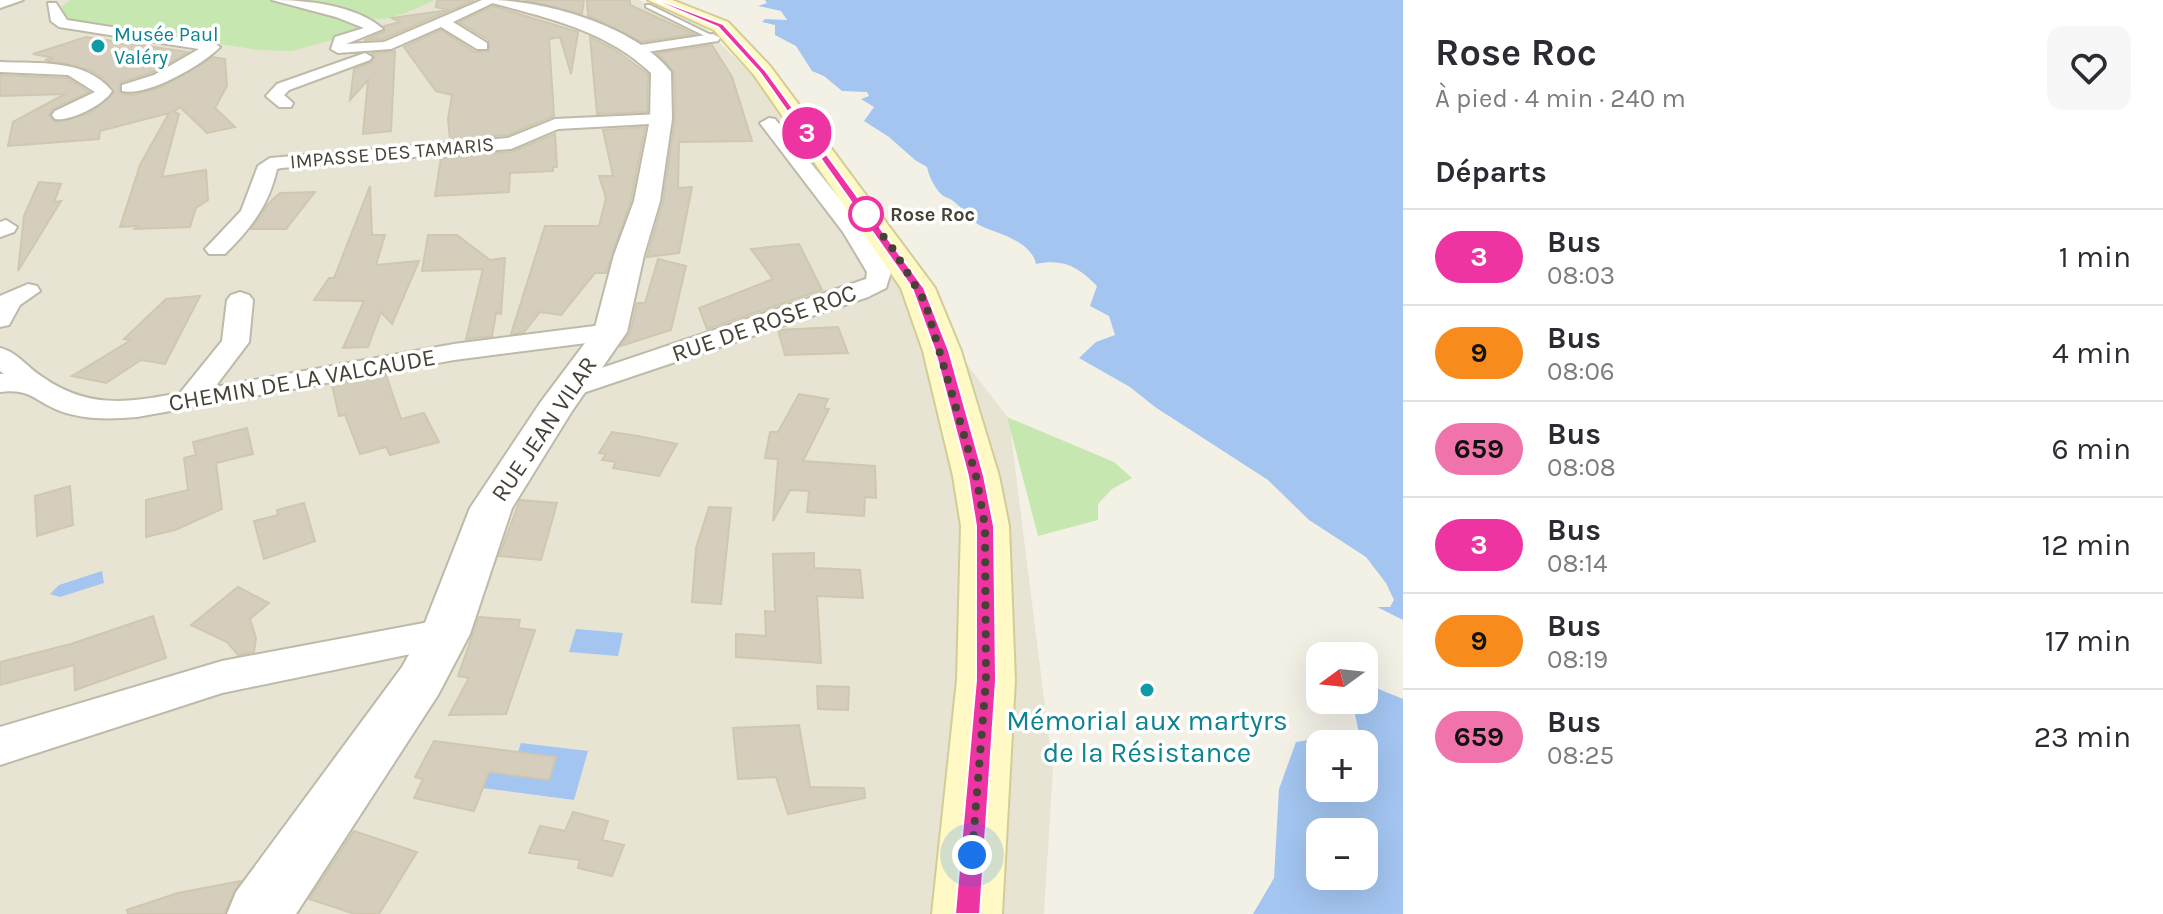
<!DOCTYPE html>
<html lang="fr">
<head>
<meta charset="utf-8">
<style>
	:root { --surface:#fff; --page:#f7f7f7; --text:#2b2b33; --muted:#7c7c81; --line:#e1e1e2 }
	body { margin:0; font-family:Karla,sans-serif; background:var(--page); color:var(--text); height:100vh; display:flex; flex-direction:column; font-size:30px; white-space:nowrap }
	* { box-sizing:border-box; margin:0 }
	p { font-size:26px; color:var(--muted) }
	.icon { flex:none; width:44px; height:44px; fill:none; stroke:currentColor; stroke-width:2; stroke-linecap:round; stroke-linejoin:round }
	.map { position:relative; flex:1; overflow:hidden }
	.panel { display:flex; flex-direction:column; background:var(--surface); width:760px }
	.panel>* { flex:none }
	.badge { padding:0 16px; border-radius:26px; font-size:28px; line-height:52px }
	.needle { width:52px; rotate:255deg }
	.tools { position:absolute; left:1306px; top:642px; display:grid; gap:16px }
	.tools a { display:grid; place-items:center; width:72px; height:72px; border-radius:16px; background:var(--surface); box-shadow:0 8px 32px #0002; font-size:40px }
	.you { position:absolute; width:40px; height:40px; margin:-20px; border:6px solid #fff; border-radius:50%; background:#1a73e8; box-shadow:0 0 0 12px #1a73e833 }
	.map>.badge { position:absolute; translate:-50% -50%; box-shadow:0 0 0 4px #fff }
	h2 { padding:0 32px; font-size:30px; line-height:72px }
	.round { display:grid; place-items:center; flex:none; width:84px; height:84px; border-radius:16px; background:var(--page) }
	.summary { display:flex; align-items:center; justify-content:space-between; height:136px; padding:0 32px }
	h1 { font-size:38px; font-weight:700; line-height:60px }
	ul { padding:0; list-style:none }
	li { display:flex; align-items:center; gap:24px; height:96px; padding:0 32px; border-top:2px solid var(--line) }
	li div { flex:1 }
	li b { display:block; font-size:30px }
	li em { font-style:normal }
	li .badge { min-width:88px; font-weight:700; text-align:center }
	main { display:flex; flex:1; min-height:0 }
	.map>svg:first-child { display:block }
</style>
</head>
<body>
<main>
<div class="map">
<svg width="1403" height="914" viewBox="0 0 1403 914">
	<rect width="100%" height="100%" fill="#f3f1e6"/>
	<path fill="#e7e4d4" d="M0,0H639L705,28L762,85L920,303L1009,419L1053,770L1044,914H0Z"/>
	<path fill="#c6e7af" d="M70,0H268L310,8L372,29L292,51L259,50L67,21L61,7Z
		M287,0H435C421,6 407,13 393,17C369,25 316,5 287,0Z
		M1007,417L1114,462L1132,478L1112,489L1098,504V520L1038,536Z"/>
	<path fill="#a3c5f0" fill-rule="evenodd" d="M765,0H1403V620L1377,607H1390L1394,600L1386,583L1366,557L1309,520L1268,480L1155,407L1130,387L1079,358L1096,342L1115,335L1109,316L1090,306L1097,286C1079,267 1063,258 1036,264C1031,241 999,234 981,226C969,220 963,208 952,200C949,198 944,197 941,194C934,187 929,176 927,167L915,160L889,137L864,121L874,107L861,99L869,96L867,92L842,91L824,76L812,71L796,46L775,35V25L762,22L765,19L787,20L781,11L758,6L767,3Z
		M102,571L104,583L60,597L50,594L59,585Z
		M576,629L623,633L618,656L569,652Z
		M1364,679C1375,689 1389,693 1403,699V914H1253L1274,878L1279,789L1296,742L1326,737L1360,738L1352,700H1364ZM1364,744V788H1320V744ZM1364,832V876H1320V832Z
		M521,743L588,751L574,800L483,788L489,772L549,779L556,757L518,752Z"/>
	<path fill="#d5cebc" stroke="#cfc7af" stroke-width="2" d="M437,0H474L383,39L364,40L384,32V26L400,22L392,18L449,10L436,7Z
		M524,0H584L582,14Z
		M587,0H630V5L694,34L641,42L588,16Z
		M493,6L578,32L571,74L560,37L549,39L554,116L507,135L450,140L448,119L452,95L436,91L404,47L441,30L475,52L489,51V40L459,22Z
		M86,37L188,52L153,72L121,82L119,91L122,94L133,95L161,87L213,57L225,59L227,86L215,108L235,127L207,133L180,107L174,112L179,114L162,177L206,170L208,200L196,208L190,227L135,229L138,226L120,227L140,165L169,113L100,131L99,139L8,146L13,122L65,94L0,96V75L67,78L89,92L53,109L49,115L55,122L88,114L114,93L103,78L90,70L45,60L54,58L33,54Z
		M590,37L614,49L648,74L647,112L597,114Z
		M712,45L732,77L752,141L679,142L678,188L692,187L679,253L647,257L663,202L675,119L674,72L657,53Z
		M395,51L391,131L363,134L368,80L350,100L354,69L372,62L375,56L372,53Z
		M645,127L631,200L606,273H595L561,315L540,312L524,332L511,334L545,226H599L606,198L599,176H613L603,130Z
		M555,134L557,167H553V171L510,173L509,192L435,196L441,158L511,152Z
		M39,182L61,184L54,202L61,201L18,271L24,216Z
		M370,186L372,235H385L376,265L419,261L392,324L381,312L368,347L343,348L364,301L314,300L329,278H334Z
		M315,192L286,229H251L268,204L280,193Z
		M428,235H457L490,260L505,258L501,314L496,313L492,336L466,339L483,269L422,271Z
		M799,244L822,290L707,329L699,308L773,279L751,249Z
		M658,259L686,266L671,330L621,346L630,333L637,303H645Z
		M200,296L165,364L141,360L106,383L72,376L131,340L124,339L166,299Z
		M838,327L848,353L785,355L778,330Z
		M386,375L401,419L424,413L439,442L390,455L386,447L360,454L345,415L339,416L332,385Z
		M799,394L828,399L824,408L829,409L803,461L875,466L876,498L865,497L864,516L807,512L809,491L790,490L773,521L778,459L765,458L770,432H778Z
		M247,428L253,454L216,463L222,509L175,530L146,537V500L188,490L184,458L196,455L193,442Z
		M612,432L638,436L677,444L659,476L613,468L616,462L602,460L606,454L599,453Z
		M70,486L73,525L37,536L35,496Z
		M520,500L557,503L541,560L499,556Z
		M304,503L315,541L264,559L254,521L278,515L277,510Z
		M709,507L731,508L721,604L692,602L696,548Z
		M814,553V568L860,570L863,598L817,596L821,663L736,657V634L766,636L765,611L775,612L773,554Z
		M238,587L269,603L250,619L256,638L254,652L238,655L227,642L191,625Z
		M153,616L166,658L75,690L74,665L0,685V662L71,644Z
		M479,617L520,620L518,628L535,630L506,714L449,715L469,678L458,676Z
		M817,686L849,687L848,710L818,709Z
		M799,725L810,787L864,788L865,798L788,814L776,777L738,779L733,728Z
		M434,741L556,757L549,780L489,772L474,811L414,798L423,779L415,777Z
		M573,812L608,821L602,840L624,845L612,876L578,868L580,860L529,853L540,826L565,831Z
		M354,831L417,852L379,914H355L309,899Z
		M240,881L224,914H128L127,910L178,893Z"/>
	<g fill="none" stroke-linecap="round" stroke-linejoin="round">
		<defs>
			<path id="service" d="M646,5H650L717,38L711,39L646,7Z"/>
			<path id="minor" d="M0,0H23L0,8Z
				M272,0C306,0 356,5 383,29L346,44L384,42L482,0H499L453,22L487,43V49H477L441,27L391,49L338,53L331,49L335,37L364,28L336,17Z
				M48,3H56L67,20L213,43L220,47C202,65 148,97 122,91V85L154,75L199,49L59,27L51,21Z
				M713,34L720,38L718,41L634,54L627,50L634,46Z
				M365,53L372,57L370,60L289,90L284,95L293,103L291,107H279L266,96L277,84Z
				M0,62C40,64 84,58 112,91C105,104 70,122 55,119L52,115L55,111L95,92L68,75L0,72Z
				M661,114L670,119L667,123L558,129L511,149L281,168L277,169C269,205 251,228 225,254H209L205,249L241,211L258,166L270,158L508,138L555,119Z
				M769,118L775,119L861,225L891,272L886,288L868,297L580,394L570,397L560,394L555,388L560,382L866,279L867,272L843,232L760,123Z
				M6,220L17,227L14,232L0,237V222Z
				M28,284L37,286L40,291L20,305L9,325L0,327V296Z
				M240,292L249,295L253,300L249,342L215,387L454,344L610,324L619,326L623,332L619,338L610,340L454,360L137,417C112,419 88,420 63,412C34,402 33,388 0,392V374H4L0,371V348C17,352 27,367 41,376C87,409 127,403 180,393L222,341L227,300L231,295Z
				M445,619L459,624L465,634L459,644L222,693L0,765V727L222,661Z"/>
			<path id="tertiary" d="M489,0C544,0 636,26 671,72L672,119L660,201L644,255L627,332L572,411L512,508L470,634L438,695L296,914H227L236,892L402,667L421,633L470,508L540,403L594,331L614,255L634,201L650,119L651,73C607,31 549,18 492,3Z"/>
			<path id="secondary" d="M648,0H672L728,22L770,66L935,288L961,351L999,476L1009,526L1015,680L1002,914H932L957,680L961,526L953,476L923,351L901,288L754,75L714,30Z"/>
		</defs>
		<use href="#service" stroke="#bebaa9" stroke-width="4"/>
		<use href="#minor" stroke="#bebaa9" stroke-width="4"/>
		<use href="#tertiary" stroke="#bebaa9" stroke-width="4"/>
		<use href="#secondary" stroke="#d3cc96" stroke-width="4"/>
		<use href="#service" fill="#fff" fill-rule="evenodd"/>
		<use href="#minor" fill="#fff" fill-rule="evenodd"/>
		<use href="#tertiary" fill="#fff" fill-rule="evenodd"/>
		<use href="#secondary" fill="#fef9c5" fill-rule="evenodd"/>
	</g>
	<path fill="#ee34a2" stroke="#fff" stroke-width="2" d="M654,0H659L723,24L765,70L924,288L949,351L984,476L994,526L996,680L980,914H955L976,680V526L968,476L935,351L912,288L760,73L718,27Z"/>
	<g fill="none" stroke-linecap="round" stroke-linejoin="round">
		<path stroke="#464235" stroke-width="8" stroke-dasharray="0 14.4" d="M866,214L893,249L925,302L976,476L985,526L986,680L972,855"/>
	</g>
	<g fill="#0f9aa8" stroke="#fff" stroke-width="3">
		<circle cx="98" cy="46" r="8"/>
		<circle cx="1147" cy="690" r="8"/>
	</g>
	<circle fill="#fff" stroke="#ee34a2" stroke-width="4" cx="866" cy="214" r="16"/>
	<g text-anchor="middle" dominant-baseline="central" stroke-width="7" stroke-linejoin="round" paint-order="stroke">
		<g font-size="20" fill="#0d838f" stroke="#fff" text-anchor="start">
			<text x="114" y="34">Musée Paul<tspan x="114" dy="23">Valéry</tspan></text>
		</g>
		<g font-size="20" fill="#464235" stroke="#fff">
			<text transform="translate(392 153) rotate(-5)">IMPASSE DES TAMARIS</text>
		</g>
		<g font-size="20" font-weight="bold" fill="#464235" stroke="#fff" text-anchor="start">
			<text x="890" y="214">Rose Roc</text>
		</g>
		<g font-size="24" fill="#464235" stroke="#fff">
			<text transform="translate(764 323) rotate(-19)">RUE DE ROSE ROC</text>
			<text transform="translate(302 380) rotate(-10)">CHEMIN DE LA VALCAUDE</text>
			<text transform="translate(544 429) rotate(-56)">RUE JEAN VILAR</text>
		</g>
		<g font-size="28" fill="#0d838f" stroke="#fff">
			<text x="1147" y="720">Mémorial aux martyrs<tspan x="1147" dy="32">de la Résistance</tspan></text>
		</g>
	</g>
</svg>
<div class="tools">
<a><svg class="needle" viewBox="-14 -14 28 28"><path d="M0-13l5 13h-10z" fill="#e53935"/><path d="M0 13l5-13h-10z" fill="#7c7c81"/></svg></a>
<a>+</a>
<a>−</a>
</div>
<div class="you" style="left:972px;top:855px"></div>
<b class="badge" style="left:807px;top:133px;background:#ee34a2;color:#fff">3</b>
</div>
<section class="panel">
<div class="summary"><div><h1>Rose Roc</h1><p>À pied · 4 min · 240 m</p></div><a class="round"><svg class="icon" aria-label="heart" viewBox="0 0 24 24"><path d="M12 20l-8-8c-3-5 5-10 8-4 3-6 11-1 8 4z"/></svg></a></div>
<h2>Départs</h2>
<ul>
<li><span class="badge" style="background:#ee34a2;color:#fff">3</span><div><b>Bus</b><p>08:03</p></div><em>1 min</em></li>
<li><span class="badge" style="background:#f78b1c;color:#111">9</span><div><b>Bus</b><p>08:06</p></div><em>4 min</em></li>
<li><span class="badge" style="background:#f073ab;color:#111">659</span><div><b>Bus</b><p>08:08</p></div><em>6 min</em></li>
<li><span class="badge" style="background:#ee34a2;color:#fff">3</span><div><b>Bus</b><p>08:14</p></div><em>12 min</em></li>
<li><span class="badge" style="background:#f78b1c;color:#111">9</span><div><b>Bus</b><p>08:19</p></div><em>17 min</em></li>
<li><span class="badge" style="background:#f073ab;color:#111">659</span><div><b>Bus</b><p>08:25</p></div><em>23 min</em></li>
</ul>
</section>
</main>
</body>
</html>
